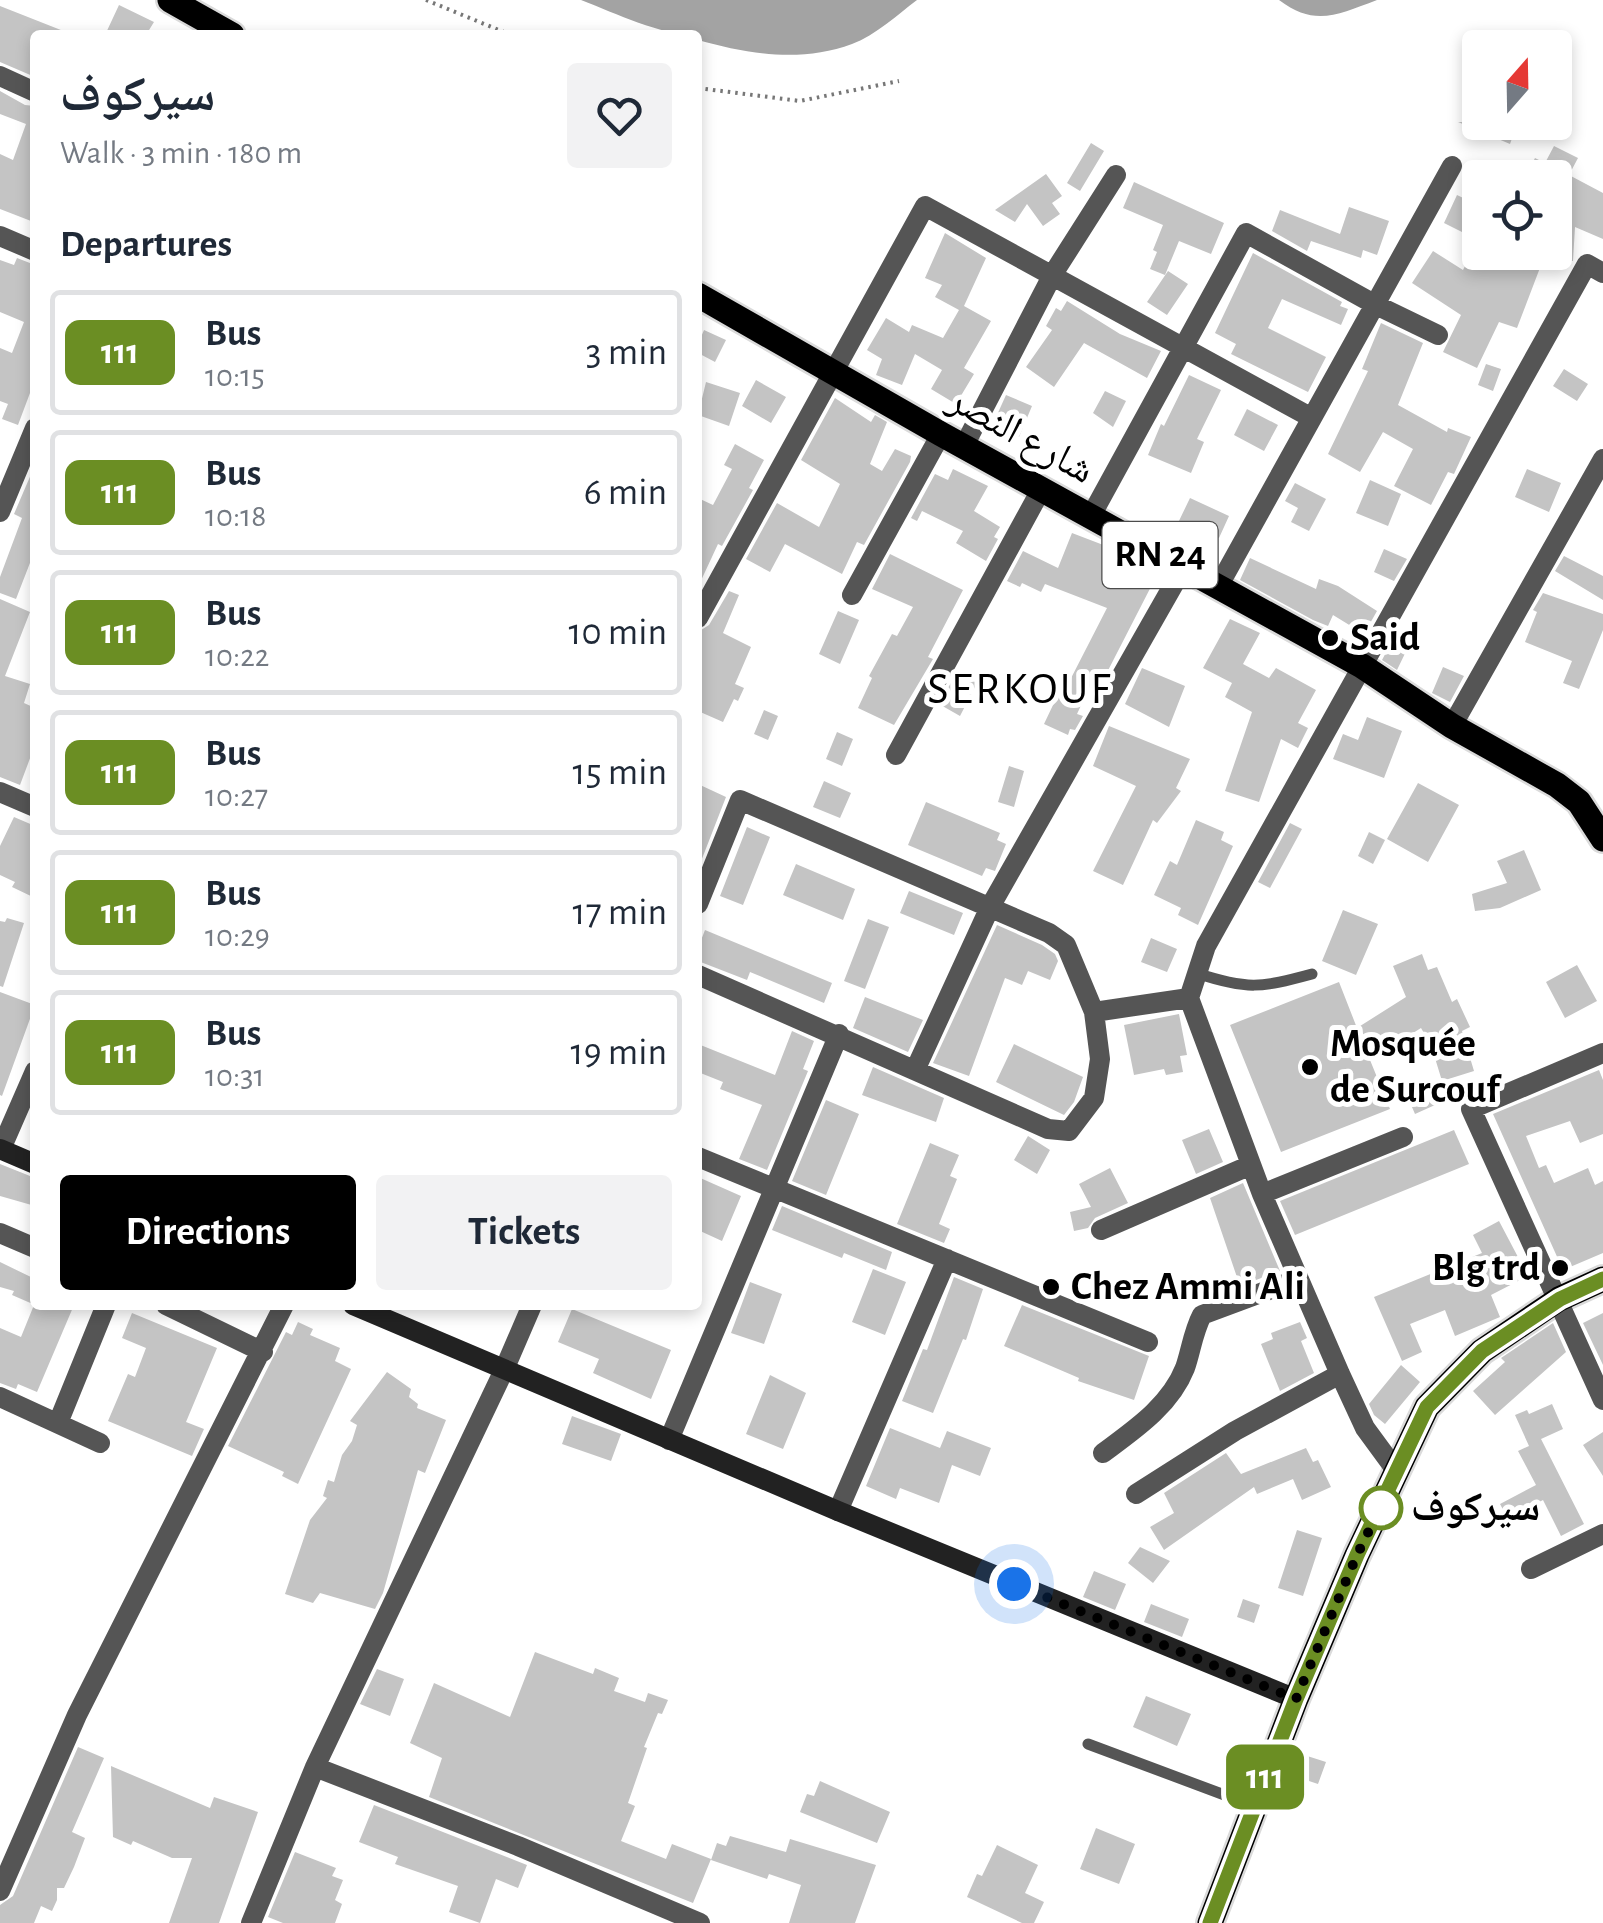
<!DOCTYPE html>
<html lang="en">
<head>
<meta charset="utf-8">
<style>
	:root { --surface:#fff; --page:#f2f2f3; --text:#1f2937; --muted:#747a83; --line:#e0e1e3; --accent:#000 }
	body { margin:0; font-family:"Alegreya Sans","Noto Naskh Arabic",sans-serif; background:var(--page); color:var(--text); height:100vh; display:flex; flex-direction:column; font-size:38px; white-space:nowrap }
	* { box-sizing:border-box; margin:0 }
	p { font-size:32px; color:var(--muted) }
	.icon { flex:none; width:55px; height:55px; fill:none; stroke:currentColor; stroke-width:2; stroke-linecap:round; stroke-linejoin:round }
	.map { position:relative; flex:1; overflow:hidden }
	.drawer { position:absolute; left:30px; top:30px; width:672px; height:1280px; display:flex; flex-direction:column; background:var(--surface); border-radius:10px; box-shadow:0 5px 15px #0003 }
	.drawer>* { flex:none }
	.badge { padding:0 20px; border-radius:15px; font-size:35px; line-height:65px }
	.needle { width:65px; rotate:20deg }
	.controls { position:absolute; left:1462px; top:30px; display:grid; gap:20px }
	.controls a { display:grid; place-items:center; width:110px; height:110px; border-radius:10px; background:var(--surface); box-shadow:0 5px 15px #0003; font-size:50px }
	.you { position:absolute; width:50px; height:50px; margin:-25px; border:8px solid #fff; border-radius:50%; background:#1a73e8; box-shadow:0 0 0 15px #1a73e833 }
	.map>.badge { position:absolute; translate:-50% -50%; box-shadow:0 0 0 5px #fff }
	h2 { padding:0 30px; font-size:38px; line-height:90px }
	.round { display:grid; place-items:center; flex:none; width:105px; height:105px; border-radius:10px; background:var(--page) }
	.headline { display:flex; align-items:center; justify-content:space-between; height:170px; padding:0 30px }
	h1 { font-size:48px; font-weight:700; line-height:75px }
	.button { display:flex; gap:20px; margin-top:auto; padding:20px 30px }
	.button a { flex:1; height:115px; border-radius:10px; background:var(--accent); color:#fff; font-size:40px; font-weight:700; line-height:115px; text-align:center }
	.button a+a { background:var(--page); color:var(--text) }
	ul { padding:0; list-style:none }
	li { display:flex; align-items:center; gap:30px; height:125px; margin:0 20px 15px; padding:0 10px; border:5px solid var(--line); border-radius:10px }
	li div { flex:1 }
	li b { display:block; font-size:38px }
	li em { font-style:normal }
	li .badge { min-width:110px; font-weight:700; text-align:center }
	.map>svg:first-child { display:block }
</style>
</head>
<body>
<div class="map">
<svg width="1603" height="1923" viewBox="0 0 1603 1923">
	<rect width="100%" height="100%" fill="#fff"/>
	<path fill="#a3a3a3" d="M581,0H917C897,15 876,35 852,44C801,63 748,54 698,40V35C658,35 618,14 581,0Z
		M1279,0H1377C1337,15 1315,27 1279,0Z"/>
	<path fill="#c4c4c4" d="M119,5L154,22L146,35H105Z
		M0,6L71,34L35,35V77L0,62Z
		M0,91L25,105L35,106V210L31,221L0,209V154L13,160L26,124L0,114Z
		M1458,122H1518L1510,144Z
		M1091,143L1104,151L1080,191L1067,183Z
		M1554,146L1578,158L1569,175L1603,193V239L1575,227L1573,261H1555V178H1525L1535,158L1545,163Z
		M1046,174L1062,196L1052,203L1060,214L1043,226L1027,204L1015,222L995,210Z
		M1134,182L1224,223L1211,254L1179,241L1165,275L1150,269L1157,252L1153,250L1163,225L1123,208Z
		M1457,195L1480,206V223L1474,238L1444,223Z
		M1349,207L1389,221L1377,255L1363,250L1361,258L1311,241L1307,251L1272,231L1280,210L1340,234Z
		M945,233L986,258L964,306L991,321L964,368L974,374L956,404L931,389L942,370L915,354L902,385L876,375L882,359L867,350L886,318L909,332L912,325L943,338L959,310L935,297L942,285L925,278Z
		M1433,251L1463,270L1472,252H1546L1517,328L1499,322L1477,368L1443,352L1461,315L1412,283Z
		M1253,253L1342,302L1340,306L1348,309L1341,325L1282,299L1268,328L1326,357L1308,392L1231,354L1236,344L1215,333Z
		M17,258L35,265V395L30,393L18,425L2,419L8,404L0,401V348L12,353L24,322L0,312V260L14,265Z
		M1168,271L1188,284L1167,315L1147,302Z
		M1067,301L1120,334L1161,351L1147,378L1084,343L1054,387L1026,367L1052,330L1046,326L1056,308L1061,311Z
		M1381,323L1423,343L1398,405L1447,432L1448,428L1471,437L1454,474L1448,472L1431,505L1394,486L1413,449L1383,432L1360,472L1328,454L1368,371L1362,369Z
		M704,330L726,340L715,362L698,353V344Z
		M1486,364L1501,369L1493,391L1478,385Z
		M1564,369L1588,384L1577,401L1553,386Z
		M1189,375L1221,390L1197,439L1204,442L1191,473L1148,455L1161,424L1164,426Z
		M756,380L786,397L771,423L742,406Z
		M706,382L740,393L729,426L698,415Z
		M1105,391L1126,401L1113,427L1093,413Z
		M1006,395L1032,406L1019,437L992,426Z
		M835,398L871,422L875,415L887,422L870,464L882,471L895,449L911,456L910,462L864,545L857,542L842,574L785,544L770,572L746,559L777,503L819,527L840,484L801,460Z
		M1247,409L1278,425L1264,451L1234,435Z
		M735,444L764,460L749,488L753,490L722,546L718,544L698,587V498L713,505L732,469L724,465Z
		M35,465V550L16,599L0,593V577L22,518L14,514Z
		M953,469L988,486L974,511L1000,527L994,537L998,539L986,561L956,543L963,531L922,511L917,521L911,518L935,474L948,480Z
		M1527,469L1561,483L1549,512L1515,497Z
		M1370,480L1401,494L1388,526L1356,513Z
		M1295,483L1326,499L1309,531L1291,522L1298,508L1285,501Z
		M1190,498L1229,516L1219,538L1204,531L1201,536L1177,525Z
		M1072,533L1119,551L1158,573L1098,690L1090,686L1077,714L1083,716L1075,730L1070,729L1068,735L1044,724L1063,684L1067,686L1107,608L1045,584L1041,592L1022,583L1020,587L1007,581L1023,551L1058,568Z
		M1384,549L1407,559L1394,581L1374,572Z
		M890,554L963,590L928,657L933,659L894,725L858,708L872,678L869,676L892,634L897,636L913,607L872,589Z
		M1564,556L1603,576V600L1555,571Z
		M1250,558L1316,589L1319,579L1338,586L1377,611L1364,634L1333,615L1328,626L1313,620L1240,580Z
		M729,591L739,595L723,633L751,647L735,684L744,688L738,701L734,699L723,722L698,711V632L709,625Z
		M1543,593L1603,614V630L1579,689L1563,683L1572,661L1525,642L1537,612L1533,610Z
		M0,599L30,612L5,676L30,684L24,703L35,708V745L20,785L0,777Z
		M838,611L859,620L840,664L819,654Z
		M1230,619L1260,633L1243,664L1269,678L1276,668L1316,690L1298,723L1308,728L1298,748L1281,739L1259,802L1225,791L1252,712L1225,697L1232,683L1203,668Z
		M1397,632L1412,639L1397,670L1382,660Z
		M1443,667L1464,676L1450,702L1432,693Z
		M1142,668L1185,686L1169,727L1125,704Z
		M957,672L977,683L960,716L939,704Z
		M764,710L778,716L768,740L754,734Z
		M1367,717L1402,731L1384,778L1333,759L1343,734L1358,740Z
		M1109,726L1190,759L1176,788L1181,791L1157,823L1153,820L1123,885L1093,871L1136,786L1093,766Z
		M837,732L853,739L842,766L826,759Z
		M1009,766L1024,771L1014,807L998,802Z
		M824,781L851,793L840,818L813,807Z
		M1418,783L1459,805L1428,862L1387,839Z
		M698,784L726,797L698,869Z
		M926,802L1000,833L997,840L1006,844L995,871L986,868L982,876L908,845Z
		M14,817L35,826V898L12,887L15,882L0,875V846Z
		M1196,820L1224,832L1221,840L1233,846L1198,925L1178,915L1181,908L1154,895L1170,861L1177,865Z
		M1290,823L1302,829L1270,888L1258,882Z
		M747,827L770,837L743,905L720,896Z
		M1369,832L1385,840L1373,864L1358,856Z
		M1524,850L1541,890L1500,908L1475,911L1472,894L1507,883L1497,861Z
		M796,864L855,889L843,920L783,895Z
		M909,891L963,913L954,935L900,913Z
		M1343,910L1378,924L1356,975L1322,961Z
		M7,918L24,923L3,987L0,986V921L5,922Z
		M868,919L889,927L865,989L844,981Z
		M997,925L1042,945L1055,954L1058,961L1050,980L1028,971L1022,985L1005,978L969,1076L933,1063Z
		M705,930L832,983L824,1003L750,972L747,980L698,961V948Z
		M1151,938L1177,949L1167,972L1141,962Z
		M1422,954L1428,970L1437,967L1452,1002L1457,999L1470,1027L1462,1031L1474,1071L1442,1081L1431,1045L1421,1028L1370,1060L1390,1109L1281,1152L1230,1025L1339,982L1357,1028L1406,997L1393,966Z
		M1577,965L1597,1001L1565,1018L1546,982Z
		M0,992L35,1005L2,1096L0,1095Z
		M865,997L923,1020L908,1052L853,1028Z
		M1179,1014L1187,1055L1180,1056L1183,1072L1166,1075L1164,1069L1134,1075L1124,1025Z
		M792,1031L814,1041L803,1069L808,1071L767,1170L739,1159L762,1105L720,1089L723,1082L698,1072V1044L775,1075Z
		M1014,1044L1083,1077L1074,1102L1064,1115L996,1082Z
		M873,1067L944,1098L936,1122L862,1095Z
		M1599,1070L1603,1080V1134L1580,1143L1570,1121L1526,1136L1539,1168L1546,1165L1554,1183L1588,1168L1595,1185L1603,1181V1253L1563,1270L1493,1114Z
		M1425,1082L1435,1105L1415,1114L1405,1091Z
		M826,1100L859,1114L826,1195L792,1181Z
		M1209,1129L1223,1162L1196,1174L1182,1140Z
		M1454,1130L1469,1164L1295,1235L1280,1201Z
		M1028,1136L1050,1150L1037,1174L1014,1160Z
		M930,1143L959,1155L950,1176L957,1179L939,1224L950,1229L944,1243L897,1224Z
		M0,1164L35,1178V1206L0,1196Z
		M1110,1168L1128,1203L1095,1218L1088,1228L1074,1231L1070,1212L1091,1207L1079,1184Z
		M698,1177L741,1196L722,1241L698,1230Z
		M1243,1183L1280,1271L1240,1286L1210,1198Z
		M782,1206L892,1252L886,1270L844,1253L842,1258L772,1230Z
		M1499,1221L1528,1276L1491,1295L1500,1317L1455,1336L1445,1310L1410,1324L1422,1352L1402,1361L1374,1297L1482,1253L1473,1235Z
		M0,1262L35,1279V1305L12,1295L14,1291L0,1287Z
		M873,1269L906,1282L885,1335L852,1322Z
		M954,1277L983,1289L966,1340L963,1339L933,1413L902,1401L923,1349L927,1350Z
		M750,1282L782,1294L764,1344L731,1333Z
		M34,1305H74L37,1392L18,1384L16,1389L0,1383V1328L21,1337Z
		M1022,1305L1149,1356L1134,1400L1078,1381L1079,1378L1004,1346Z
		M572,1309L671,1350L651,1399L593,1373L599,1359L558,1342Z
		M132,1313L217,1348L186,1422L204,1429L192,1456L108,1421L128,1374L135,1377L146,1348L122,1338Z
		M1603,1313V1365L1583,1323Z
		M298,1322L313,1329L310,1335L340,1348L335,1361L351,1369L298,1484L282,1476L284,1472L228,1446L286,1332L292,1335Z
		M1300,1322L1307,1338L1301,1341L1314,1373L1280,1391L1261,1344L1273,1339L1271,1333Z
		M1553,1323L1566,1352L1495,1415L1473,1391L1505,1362L1501,1358Z
		M1401,1365L1420,1382L1385,1424L1374,1415L1369,1404Z
		M387,1372L411,1389L409,1397L418,1404L417,1408L446,1420L425,1473L418,1470L383,1593L375,1609L320,1593L313,1603L285,1594L310,1520L327,1498L323,1496L328,1480L334,1482L342,1455L352,1441L357,1425L350,1421Z
		M770,1375L806,1393L783,1449L746,1434Z
		M1552,1404L1563,1429L1541,1439L1584,1524L1561,1536L1543,1500L1508,1519L1500,1504L1536,1485L1518,1451L1529,1446L1515,1415L1527,1410L1529,1414Z
		M572,1416L621,1434L611,1461L562,1444Z
		M890,1428L940,1448L947,1431L991,1448L980,1476L952,1465L939,1503L900,1488L896,1499L866,1486Z
		M1603,1432V1476L1583,1445Z
		M1306,1448L1313,1462L1318,1460L1331,1487L1302,1500L1293,1479L1257,1494L1254,1487L1164,1550L1150,1527L1174,1513L1164,1493L1226,1453L1241,1474Z
		M1297,1530L1322,1538L1303,1596L1278,1588Z
		M1140,1547L1170,1561L1153,1583L1128,1563Z
		M1094,1571L1126,1584L1115,1610L1083,1597Z
		M1243,1599L1260,1605L1254,1623L1237,1617Z
		M1151,1604L1189,1619L1182,1637L1144,1622Z
		M535,1652L593,1674L595,1668L619,1678L614,1691L645,1702L648,1693L668,1700L662,1714L658,1713L644,1747L647,1748L628,1803L635,1806L621,1841L666,1859L672,1844L711,1859L693,1903L429,1797L442,1758L410,1743L434,1683L510,1717Z
		M377,1669L404,1679L390,1716L360,1704Z
		M1146,1696L1191,1714L1177,1746L1133,1727Z
		M78,1747L104,1758L72,1832L85,1838L74,1867L64,1888H57V1900L52,1911L41,1906L34,1923H0V1905L13,1896Z
		M1301,1754L1326,1762L1318,1784L1294,1776Z
		M111,1766L210,1808L214,1797L258,1812L219,1923H169L192,1858H172L133,1841L131,1845L113,1837Z
		M820,1781L890,1812L877,1843L800,1812L807,1794L814,1796Z
		M374,1805L527,1865L518,1888L496,1879L480,1923L449,1912L458,1886L395,1864L398,1857L359,1842Z
		M1096,1828L1135,1844L1119,1884L1080,1869Z
		M730,1836L786,1852L790,1839L876,1865L855,1923H789L801,1885L769,1874L767,1879L711,1860L717,1843L726,1846Z
		M997,1845L1038,1865L1025,1893L1044,1902L1034,1923H1022L967,1897L977,1874L982,1876Z
		M295,1852L336,1868L332,1876L343,1880L335,1900L342,1904L335,1923H283L268,1917Z"/>
	<g fill="none" stroke-linecap="round" stroke-linejoin="round">
		<defs>
			<path id="primary" d="M170,0L232,35
				M698,295L941,434L1362,666L1452,726L1557,785L1579,802L1603,839
				M1210,1923L1296,1699L1357,1555L1427,1407L1482,1351L1559,1299L1603,1279"/>
		</defs>
		<use href="#primary" stroke="#dbdbdb" stroke-width="30"/>
		<path stroke="#777" stroke-width="4" stroke-dasharray="2.5 5" stroke-linecap="butt" d="M426,0L511,35
			M698,88L800,101L899,81"/>
		<path stroke="#555" stroke-width="11" d="M1196,973C1248,990 1260,988 1312,974
			M1088,1744L1254,1806"/>
		<path stroke="#555" stroke-width="20" d="M0,76L35,92
			M0,236L35,251
			M964,446L1053,274L1116,175
			M0,512L35,428
			M1091,516L1246,233L1374,304L1438,335
			M1218,587L1452,166
			M852,595L941,434
			M698,618L925,206L1312,418
			M1452,726L1603,459
			M896,755L1042,488
			M0,792L35,807
			M698,904L740,800L1049,933L1066,945L1094,1012L1189,998
			M698,975L1048,1129L1069,1131L1094,1098L1100,1059L1094,1012
			M1603,1053L1471,1109L1603,1400
			M916,1068L990,907L1183,568
			M1,1149L35,1071
			M698,1157L1148,1342
			M1262,1194L1403,1137
			M1101,1230L1251,1165
			M0,1233L35,1248
			M166,1305L263,1352
			M0,1397L100,1443
			M58,1423L106,1305
			M669,1440L839,1034
			M1103,1453C1134,1430 1170,1406 1185,1368C1191,1351 1193,1332 1202,1315L1298,1279
			M1398,1473L1365,1428L1340,1374L1262,1194L1189,998L1206,946L1587,264L1603,273
			M1136,1494L1235,1431L1340,1374
			M838,1511L947,1259
			M1531,1569L1603,1534
			M315,1767L518,1846L700,1923
			M0,1891L77,1715L284,1305
			M251,1923L315,1767L504,1370L532,1305"/>
		<path stroke="#222" stroke-width="20" d="M0,1149L35,1164
			M353,1305L838,1511L1296,1699"/>
		<use href="#primary" stroke="#000" stroke-width="25"/>
	</g>
	<g fill="none" stroke-linecap="round" stroke-linejoin="round">
		<defs>
			<path id="line" d="M1210,1923L1296,1699L1357,1555L1427,1407L1482,1351L1560,1299L1603,1279"/>
		</defs>
		<use href="#line" stroke="#fff" stroke-width="22"/>
		<use href="#line" stroke="#6b8e23" stroke-width="15"/>
		<path stroke="#000" stroke-width="10" stroke-dasharray="0 18" d="M1014,1584L1296,1699L1357,1555L1384,1500L1381,1508"/>
	</g>
	<g fill="#000" stroke="#fff" stroke-width="4">
		<circle cx="1330" cy="638" r="10"/>
		<circle cx="1310" cy="1067" r="10"/>
		<circle cx="1560" cy="1268" r="10"/>
		<circle cx="1051" cy="1287" r="10"/>
	</g>
	<circle fill="#fff" stroke="#6b8e23" stroke-width="5" cx="1381" cy="1508" r="20"/>
	<g text-anchor="middle" dominant-baseline="central" stroke-width="10" stroke-linejoin="round" paint-order="stroke">
		<rect fill="#fff" stroke="#4c4c4c" stroke-width="2.5" x="1102.5" y="522" width="115" height="66" rx="8"/>
		<g font-size="38" font-weight="bold" fill="#000">
			<text x="1160" y="555">RN 24</text>
		</g>
		<g font-size="40" fill="#000" stroke="#fff">
			<text transform="translate(1021 435) rotate(29)">شارع النصر</text>
		</g>
		<g font-size="40" font-weight="bold" fill="#000" stroke="#fff" text-anchor="start">
			<text x="1350" y="638">Said</text>
			<text x="1330" y="1044">Mosquée<tspan x="1330" dy="46">de Surcouf</tspan></text>
			<text x="1540" y="1268" text-anchor="end">Blg trd</text>
			<text x="1071" y="1287">Chez Ammi Ali</text>
		</g>
		<g font-size="40" font-weight="bold" fill="#000" stroke="#fff" text-anchor="start">
			<text x="1411" y="1508">سيركوف</text>
		</g>
		<g font-size="45" letter-spacing="2.5" fill="#000" stroke="#fff">
			<text x="1020" y="689">SERKOUF</text>
		</g>
	</g>
</svg>
<div class="controls">
<a><svg class="needle" viewBox="-14 -14 28 28"><path d="M0-13l5 13h-10z" fill="#e53935"/><path d="M0 13l5-13h-10z" fill="#747a83"/></svg></a>
<a><svg class="icon" aria-label="locate" viewBox="0 0 24 24"><circle cx="12" cy="12" r="6"/><path d="M12 2v4M12 18v4M2 12h4M18 12h4"/></svg></a>
</div>
<div class="you" style="left:1014px;top:1584px"></div>
<b class="badge" style="left:1265px;top:1777px;background:#6b8e23;color:#fff">111</b>
<section class="drawer">
<div class="headline"><div><h1>سيركوف</h1><p>Walk · 3 min · 180 m</p></div><a class="round"><svg class="icon" aria-label="heart" viewBox="0 0 24 24"><path d="M12 20l-8-8c-3-5 5-10 8-4 3-6 11-1 8 4z"/></svg></a></div>
<h2>Departures</h2>
<ul>
<li><span class="badge" style="background:#6b8e23;color:#fff">111</span><div><b>Bus</b><p>10:15</p></div><em>3 min</em></li>
<li><span class="badge" style="background:#6b8e23;color:#fff">111</span><div><b>Bus</b><p>10:18</p></div><em>6 min</em></li>
<li><span class="badge" style="background:#6b8e23;color:#fff">111</span><div><b>Bus</b><p>10:22</p></div><em>10 min</em></li>
<li><span class="badge" style="background:#6b8e23;color:#fff">111</span><div><b>Bus</b><p>10:27</p></div><em>15 min</em></li>
<li><span class="badge" style="background:#6b8e23;color:#fff">111</span><div><b>Bus</b><p>10:29</p></div><em>17 min</em></li>
<li><span class="badge" style="background:#6b8e23;color:#fff">111</span><div><b>Bus</b><p>10:31</p></div><em>19 min</em></li>
</ul>
<div class="button"><a>Directions</a><a>Tickets</a></div>
</section>
</div>
</body>
</html>
